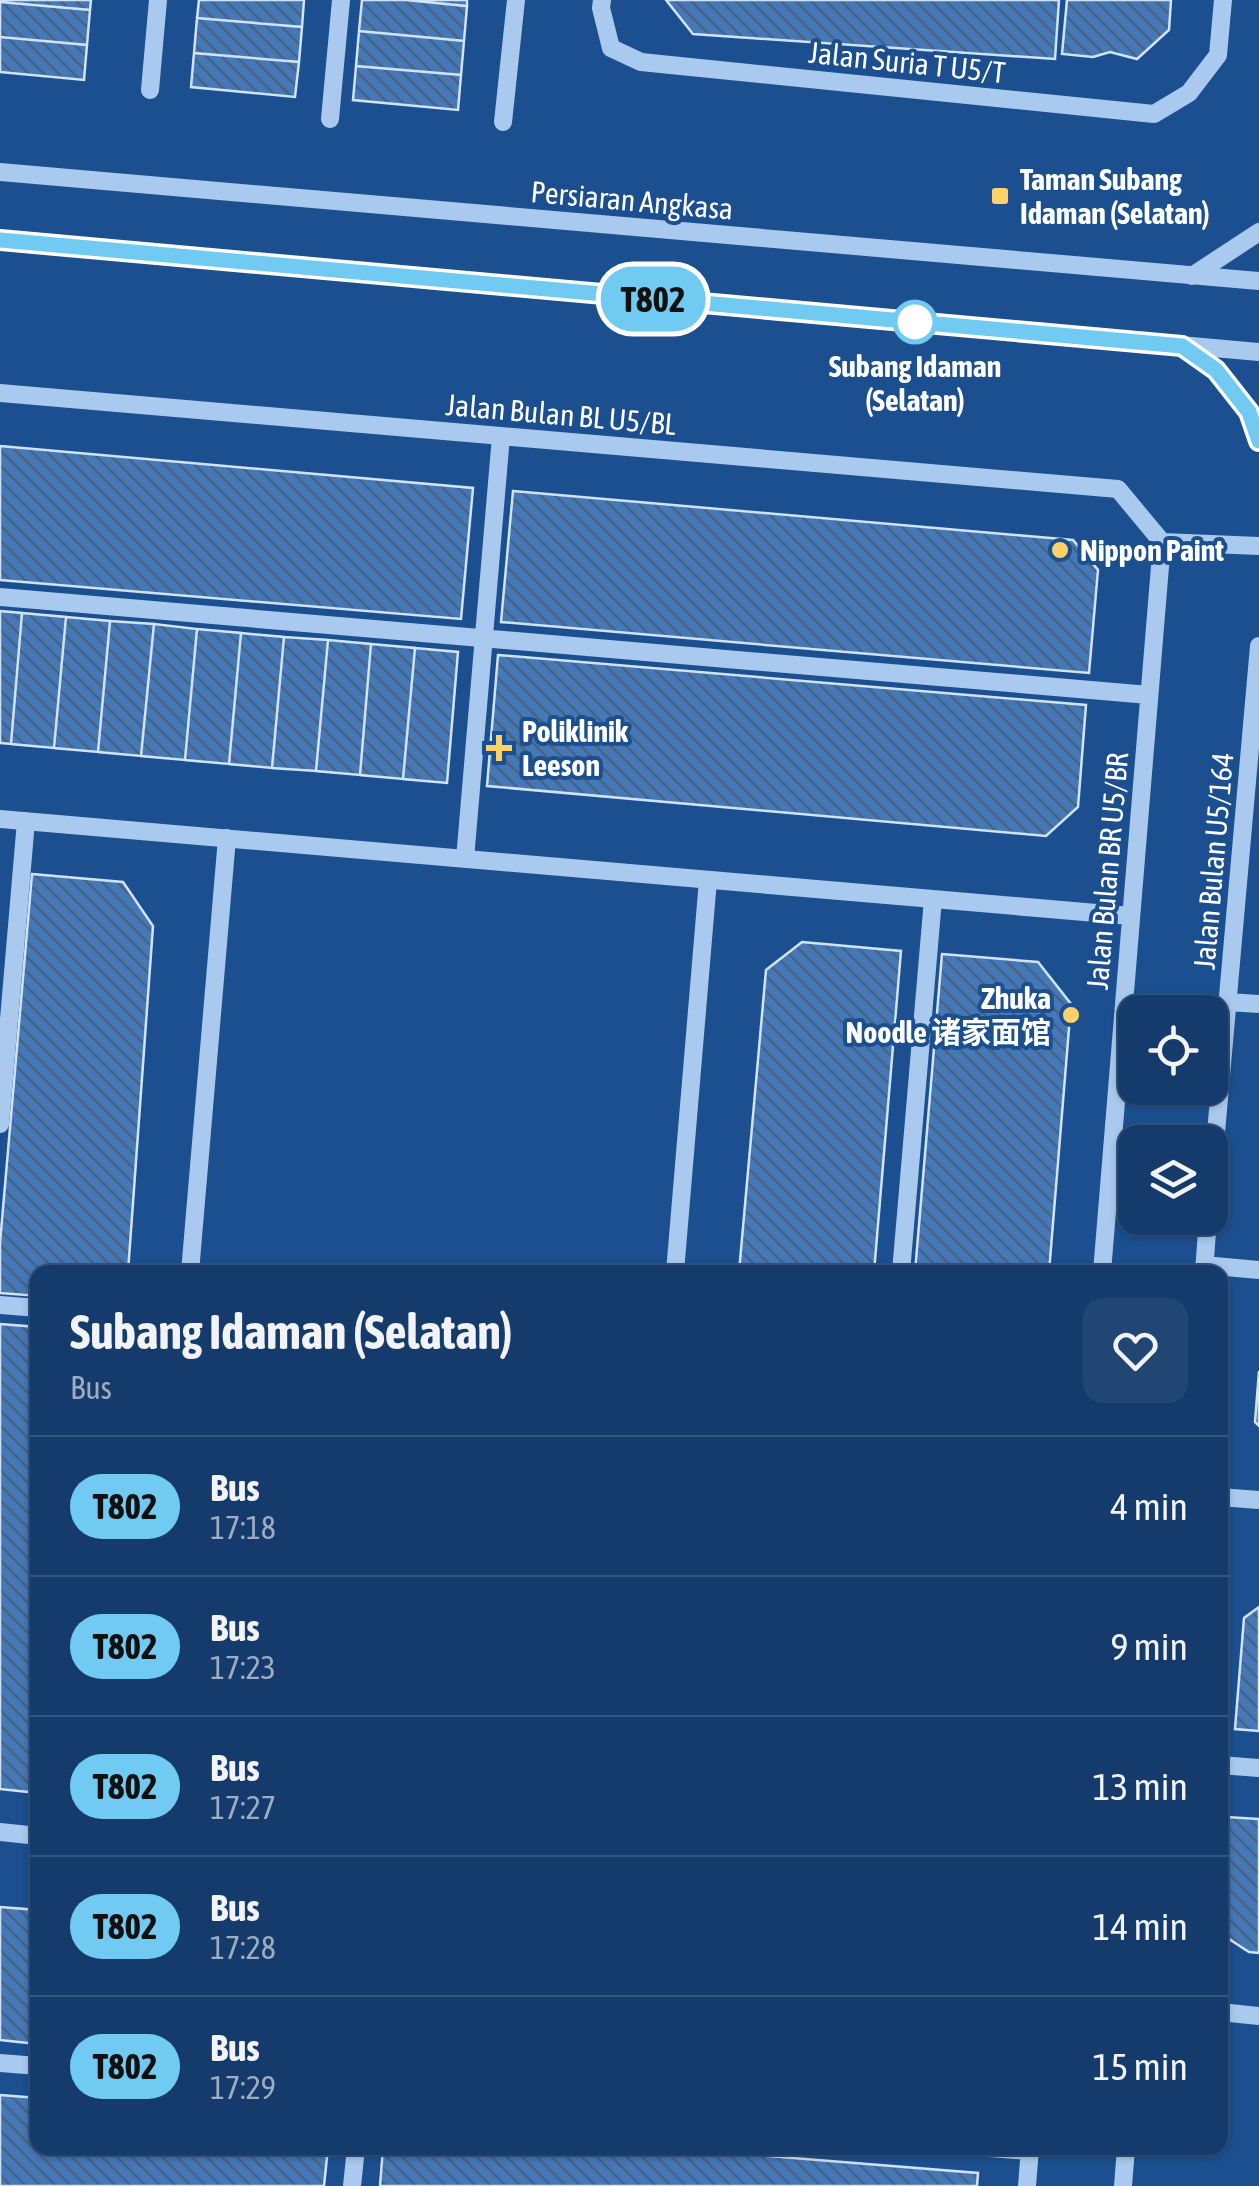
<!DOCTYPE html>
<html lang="en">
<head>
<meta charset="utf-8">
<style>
	:root { --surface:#143b6b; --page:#214673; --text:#f1f3f6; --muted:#9dadc1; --line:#33557e }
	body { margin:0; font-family:"Asap Condensed","Noto Sans SC",sans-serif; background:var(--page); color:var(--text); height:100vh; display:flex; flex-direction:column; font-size:38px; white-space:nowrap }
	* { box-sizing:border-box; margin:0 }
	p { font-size:32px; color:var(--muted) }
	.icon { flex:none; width:55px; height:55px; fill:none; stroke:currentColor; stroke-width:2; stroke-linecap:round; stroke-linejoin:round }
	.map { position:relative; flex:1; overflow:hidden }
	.details { position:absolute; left:30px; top:1265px; width:1198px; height:890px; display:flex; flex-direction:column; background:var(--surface); border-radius:20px; box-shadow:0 2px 8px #0004,0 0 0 2px var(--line) }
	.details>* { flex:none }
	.badge { padding:0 20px; border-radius:32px; font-size:35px; line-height:65px }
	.controls { position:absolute; left:1118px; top:995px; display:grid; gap:20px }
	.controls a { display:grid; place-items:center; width:110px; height:110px; border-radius:20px; background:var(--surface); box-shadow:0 2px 8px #0004,0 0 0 2px var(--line); font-size:50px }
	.map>.badge { position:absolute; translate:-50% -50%; box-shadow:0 0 0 5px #fff }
	.round { display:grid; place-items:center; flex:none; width:105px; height:105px; border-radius:20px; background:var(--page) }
	.headline { display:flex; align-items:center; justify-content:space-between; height:170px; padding:0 40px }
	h1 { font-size:48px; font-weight:700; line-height:75px }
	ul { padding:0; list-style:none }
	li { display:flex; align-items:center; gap:30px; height:140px; padding:0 40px; border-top:2px solid var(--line) }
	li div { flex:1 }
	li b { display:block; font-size:38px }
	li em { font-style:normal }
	li .badge { min-width:110px; font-weight:700; text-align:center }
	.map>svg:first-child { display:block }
</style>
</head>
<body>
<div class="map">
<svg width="1259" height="2186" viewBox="0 0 1259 2186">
	<defs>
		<pattern id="building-back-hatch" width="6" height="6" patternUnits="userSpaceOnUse" patternTransform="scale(2.5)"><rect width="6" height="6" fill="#4478b7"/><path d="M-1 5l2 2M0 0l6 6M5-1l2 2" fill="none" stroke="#486282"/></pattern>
	</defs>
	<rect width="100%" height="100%" fill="#1b4f8f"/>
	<path fill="url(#building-back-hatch)" stroke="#cfe3fa" stroke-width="2.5" d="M0,0H91L90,10L0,2Z
		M199,0H304L302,27L197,18Z
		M362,0H406L467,6L464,41L359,31Z
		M406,0H467V6Z
		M666,0H1059L1055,59L693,34Z
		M1067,0H1171L1169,30L1137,59L1110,52L1093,57L1062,54Z
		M0,2L90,10L87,45L0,37Z
		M197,18L302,27L299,62L194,53Z
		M359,31L464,41L461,75L356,66Z
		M0,37L87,45L84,80L0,72Z
		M194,53L299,62L295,97L191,87Z
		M356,66L461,75L458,110L353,100Z
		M0,446L473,488L461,619L0,580Z
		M513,491L1073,540L1098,570L1089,673L501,622Z
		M0,611L22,613L11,744L0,743Z
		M22,613L66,617L54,748L11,744Z
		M66,617L110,621L98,752L54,748Z
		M110,621L154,624L141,756L98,752Z
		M154,624L197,629L185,760L141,756Z
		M197,629L241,633L229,764L185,760Z
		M241,633L284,637L272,768L229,764Z
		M284,637L328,640L316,771L272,768Z
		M328,640L371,644L360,775L316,771Z
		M371,644L415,648L403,779L360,775Z
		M415,648L458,652L447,783L403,779Z
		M498,655L1086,705L1078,807L1046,836L487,786Z
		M32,874L123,882L153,926L128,1272H38V1296L0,1293V1243Z
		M802,942L901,951L874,1272H739L766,970Z
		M942,954L1038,962L1071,1004L1049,1272H915Z
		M0,1324L38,1327V1793L0,1789Z
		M1259,1371V1426L1255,1422Z
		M1259,1607V1731L1235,1729L1244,1618Z
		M1226,1817L1259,1819V1953L1249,1952L1220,1933V1890Z
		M0,1907L38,1910V2044L0,2040Z
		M0,2095L38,2098V2148H328L324,2186H0Z
		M383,2148H668L978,2173L977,2186H380Z"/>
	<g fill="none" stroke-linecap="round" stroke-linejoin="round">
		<path stroke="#a9c9ee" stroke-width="18" d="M602,0L601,8L611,48L641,62L1154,114L1189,93L1218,55L1223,0
			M150,90L158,0
			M330,119L341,0
			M503,122L516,0
			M0,172L1259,281
			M0,240L1259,352
			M1192,276L1259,232
			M1183,346L1216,370L1249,412L1259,440
			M0,393L1118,489L1162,542L1102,1272
			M1162,542L1259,546
			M0,597L1149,695
			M0,819L1131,916
			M465,859L501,436
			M1228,1002L1259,1004
			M0,1124L26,821
			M1210,1200L1259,646
			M1204,1265L1259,1270
			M190,1272L227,838
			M675,1272L708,880
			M901,1272L933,899
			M1204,1272L1208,1218
			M0,1305L38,1308
			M1220,1497L1259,1500
			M1220,1765L1259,1768
			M0,1832L38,1836
			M1220,2012L1259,2016
			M0,2063L38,2066
			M989,2148L1030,2151
			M352,2186L356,2148
			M1027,2186L1030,2148
			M1123,2186L1126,2148"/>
	</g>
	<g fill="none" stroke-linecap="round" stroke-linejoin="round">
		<defs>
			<path id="line" d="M0,240L1182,346L1216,370L1249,412L1259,441"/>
		</defs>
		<use href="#line" stroke="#fff" stroke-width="22"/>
		<use href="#line" stroke="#71caf2" stroke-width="15"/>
	</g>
	<g fill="#ffd166" stroke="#1b4f8f" stroke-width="4">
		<rect x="990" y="186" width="20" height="20" rx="5"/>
		<circle cx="1060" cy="550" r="10"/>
		<path d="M494 733h10v10h10v10h-10v10h-10v-10h-10v-10h10z"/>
		<circle cx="1071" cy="1015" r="10"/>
	</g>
	<circle fill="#fff" stroke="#71caf2" stroke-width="5" cx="915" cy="322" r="20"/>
	<g text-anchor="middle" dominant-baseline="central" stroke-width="8" stroke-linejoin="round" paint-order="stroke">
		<g font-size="30" fill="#fff" stroke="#1b4f8f">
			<text transform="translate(907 62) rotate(6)">Jalan Suria T U5/T</text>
			<text transform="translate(632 200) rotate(5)">Persiaran Angkasa</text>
			<text transform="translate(561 414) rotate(5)">Jalan Bulan BL U5/BL</text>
			<text transform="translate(1213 861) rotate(-85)">Jalan Bulan U5/164</text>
			<text transform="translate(1107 871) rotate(-85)">Jalan Bulan BR U5/BR</text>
		</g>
		<g font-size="30" font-weight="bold" fill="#fff" stroke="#1b4f8f" text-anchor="start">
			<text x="1020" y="179">Taman Subang<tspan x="1020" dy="34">Idaman (Selatan)</tspan></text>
			<text x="1080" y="550">Nippon Paint</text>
			<text x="522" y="731">Poliklinik<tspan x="522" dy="34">Leeson</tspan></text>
			<text x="1051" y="998" text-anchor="end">Zhuka<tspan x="1051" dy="34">Noodle 诸家面馆</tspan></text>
		</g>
		<g font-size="30" font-weight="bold" fill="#fff" stroke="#1b4f8f">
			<text x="915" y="366">Subang Idaman<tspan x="915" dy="34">(Selatan)</tspan></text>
		</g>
	</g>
</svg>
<div class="controls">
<a><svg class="icon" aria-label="locate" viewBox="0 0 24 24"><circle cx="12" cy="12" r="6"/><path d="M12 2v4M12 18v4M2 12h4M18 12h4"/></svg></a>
<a><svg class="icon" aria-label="layers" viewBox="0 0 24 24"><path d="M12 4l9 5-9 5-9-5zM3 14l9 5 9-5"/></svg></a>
</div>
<b class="badge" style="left:653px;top:299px;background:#71caf2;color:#111">T802</b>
<section class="details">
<div class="headline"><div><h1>Subang Idaman (Selatan)</h1><p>Bus</p></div><a class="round"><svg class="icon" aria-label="heart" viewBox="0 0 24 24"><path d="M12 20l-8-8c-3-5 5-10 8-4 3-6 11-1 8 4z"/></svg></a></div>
<ul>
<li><span class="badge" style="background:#71caf2;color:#111">T802</span><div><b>Bus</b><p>17:18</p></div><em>4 min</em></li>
<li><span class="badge" style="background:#71caf2;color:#111">T802</span><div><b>Bus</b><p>17:23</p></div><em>9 min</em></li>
<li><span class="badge" style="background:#71caf2;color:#111">T802</span><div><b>Bus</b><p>17:27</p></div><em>13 min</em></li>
<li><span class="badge" style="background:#71caf2;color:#111">T802</span><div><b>Bus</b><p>17:28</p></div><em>14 min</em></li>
<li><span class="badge" style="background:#71caf2;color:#111">T802</span><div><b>Bus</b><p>17:29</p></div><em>15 min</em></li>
</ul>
</section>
</div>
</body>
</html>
